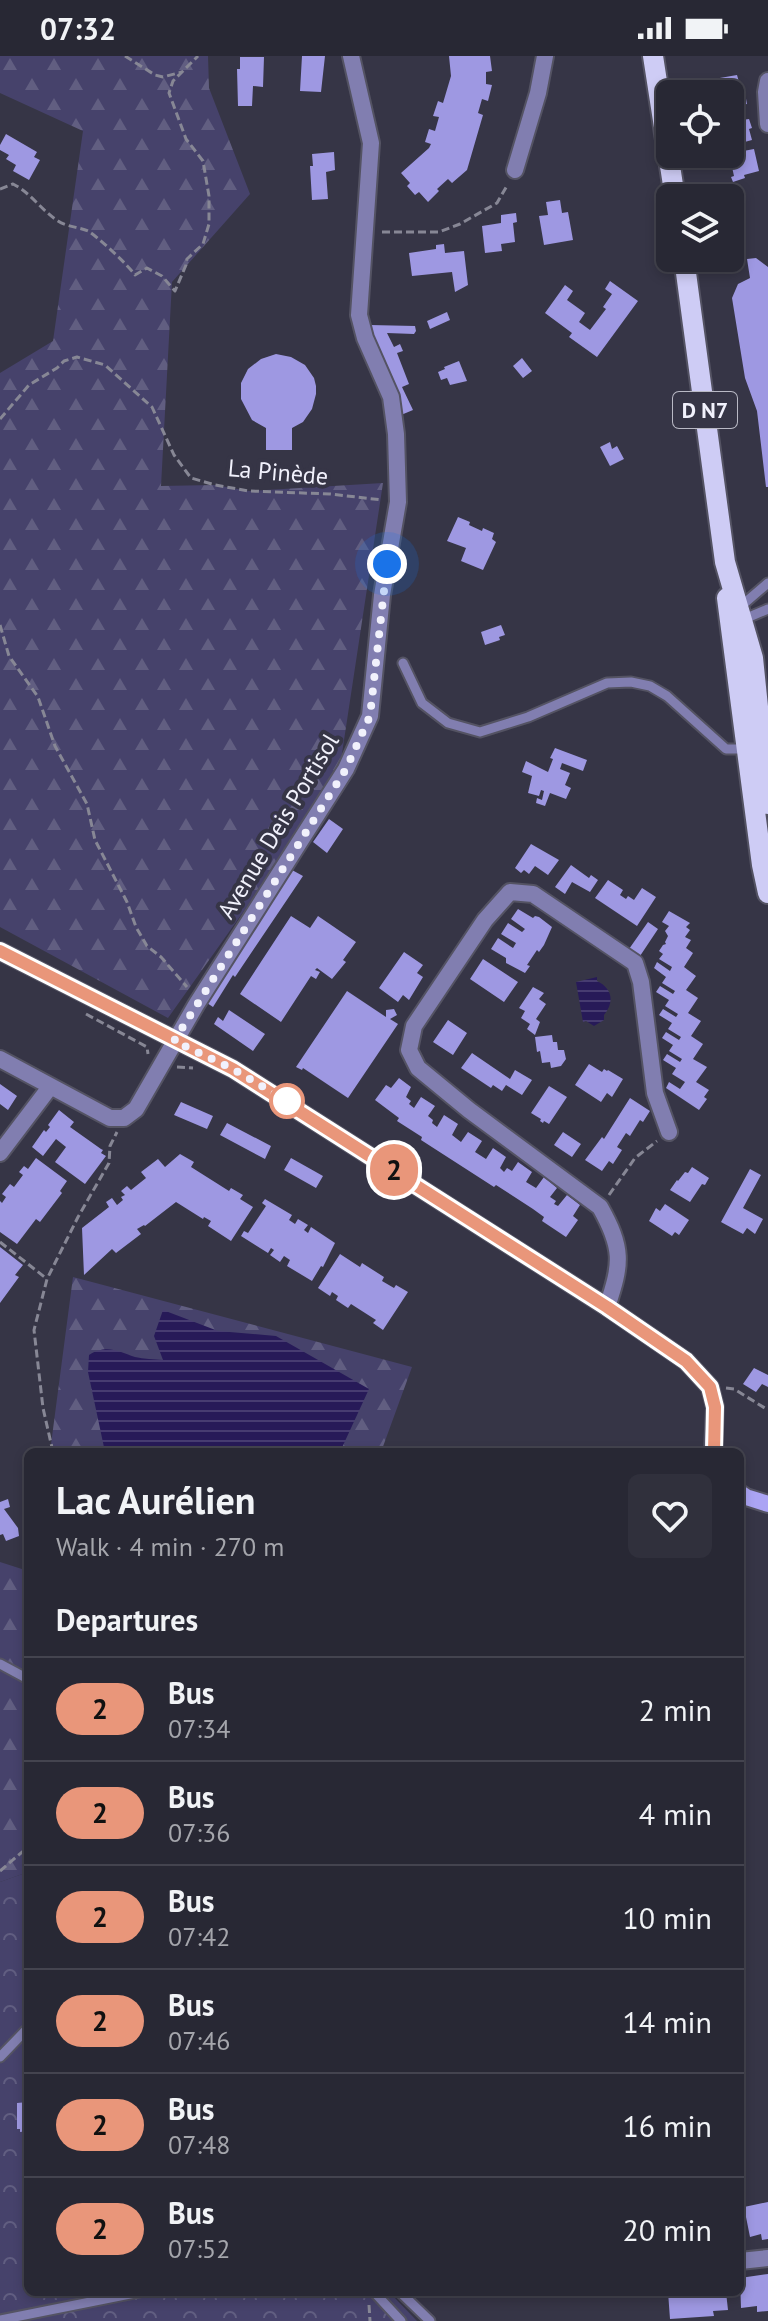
<!DOCTYPE html>
<html lang="en">
<head>
<meta charset="utf-8">
<style>
	:root { --surface:#282834; --page:#30303c; --text:#f1f3f6; --muted:#a5a6ac; --line:#44444f }
	body { margin:0; font-family:"PT Sans",sans-serif; background:var(--page); color:var(--text); height:100vh; display:flex; flex-direction:column; font-size:30px; white-space:nowrap }
	* { box-sizing:border-box; margin:0 }
	p { font-size:26px; color:var(--muted) }
	.icon { flex:none; width:44px; height:44px; fill:none; stroke:currentColor; stroke-width:2; stroke-linecap:round; stroke-linejoin:round }
	.map { position:relative; flex:1; overflow:hidden }
	.details { position:absolute; left:24px; top:1392px; width:720px; height:848px; display:flex; flex-direction:column; background:var(--surface); border-radius:12px; box-shadow:0 4px 12px #0003,0 0 0 2px var(--line) }
	.details>* { flex:none }
	.badge { padding:0 16px; border-radius:26px; font-size:28px; line-height:52px }
	.tools { position:absolute; left:656px; top:24px; display:grid; gap:16px }
	.tools a { display:grid; place-items:center; width:88px; height:88px; border-radius:12px; background:var(--surface); box-shadow:0 4px 12px #0003,0 0 0 2px var(--line); font-size:40px }
	.you { position:absolute; width:40px; height:40px; margin:-20px; border:6px solid #fff; border-radius:50%; background:#1a73e8; box-shadow:0 0 0 12px #1a73e833 }
	.map>.badge { position:absolute; translate:-50% -50%; box-shadow:0 0 0 4px #fff }
	h2 { padding:0 32px; font-size:30px; line-height:72px }
	.round { display:grid; place-items:center; flex:none; width:84px; height:84px; border-radius:12px; background:var(--page) }
	.head { display:flex; align-items:center; justify-content:space-between; height:136px; padding:0 32px }
	h1 { font-size:38px; font-weight:700; line-height:60px }
	ul { padding:0; list-style:none }
	li { display:flex; align-items:center; gap:24px; height:104px; padding:0 32px; border-top:2px solid var(--line) }
	li div { flex:1 }
	li b { display:block; font-size:30px }
	li em { font-style:normal }
	li .badge { min-width:88px; font-weight:700; text-align:center }
	.status { display:flex; justify-content:space-between; align-items:center; height:56px; padding:0 40px; background:var(--surface); direction:ltr }
	.status svg { height:22px; fill:currentColor }
	.map>svg:first-child { display:block }
</style>
</head>
<body>
<div class="status"><b>07:32</b><svg viewBox="0 0 49 12"><path d="M0 12V9h3v3zM5 12V6h3v6zM10 12V3h3v9zM15 12V0h3v12zM26 1h20v11H26zM47 4h2v5h-2z"/></svg></div>
<div class="map">
<svg width="768" height="2265" viewBox="0 0 768 2265">
	<defs>
		<pattern id="forest-firs" width="22" height="20" patternUnits="userSpaceOnUse" patternTransform="scale(2)"><rect width="22" height="20" fill="#46426b"/><path d="M5 1l3.5 6h-7zM16 11l3.5 6h-7z" fill="#615e81"/></pattern>
		<pattern id="park-crowns" width="20" height="18" patternUnits="userSpaceOnUse" patternTransform="scale(2)"><rect width="20" height="18" fill="#46426b"/><path d="M2 6a3 3 0 1 1 6 0M12 15a3 3 0 1 1 6 0" fill="none" stroke="#615e81"/></pattern>
		<pattern id="water-rules" width="6" height="5" patternUnits="userSpaceOnUse" patternTransform="scale(2)"><rect width="6" height="5" fill="#271a58"/><path d="M0 2.5h6" fill="none" stroke="#473c71"/></pattern>
	</defs>
	<rect width="100%" height="100%" fill="#363546"/>
	<path fill="url(#forest-firs)" d="M0,0H208L209,32L250,138L172,226L161,430L215,429L249,435L383,427L341,704L246,852L168,962L0,871V317L53,285L83,75L0,37Z
		M73,1221L412,1311L381,1396H50Z
		M0,1506L28,1515V1816L0,1826Z"/>
	<path fill="url(#park-crowns)" d="M28,1816V2236H389L417,2265H0V1826Z"/>
	<path fill="url(#water-rules)" d="M597,921V925C612,932 615,946 604,959V964L594,970L586,965L583,966L576,926Z
		M163,1254L218,1275L276,1280L369,1333L340,1396H105L88,1316L89,1299C106,1288 118,1295 135,1301C144,1303 154,1303 163,1304L154,1280Z"/>
	<path fill="#9e98e2" d="M302,0H325L321,36L300,35Z
		M449,0H490L492,15L486,16V28L492,29L488,45L482,43L478,57L483,59L467,114L452,127L448,123L437,133L439,135L428,146L419,136L415,139L407,130L410,127L401,117L429,92L431,88L425,86L429,73L435,75L439,61L433,60L438,45L443,47L451,20Z
		M240,1H264L263,31L253,30L252,50H238L237,13H240Z
		M737,19L741,33L744,32L747,48L730,51V38H717L714,23Z
		M734,59L735,65L749,63L752,72L749,73L752,84L737,88L738,96L754,93L759,115L744,119L745,122L733,126L731,121L734,120L732,111L729,112L725,98H730V60Z
		M6,78L37,96L34,101L40,104L29,124L13,115L16,109L6,103L9,99L0,94V89Z
		M334,96L335,114L326,116L328,143L312,144L310,110H313L312,98Z
		M560,144L562,157L568,156L573,184L544,189L539,160L548,159L546,146Z
		M516,157L517,166L513,167L515,186L501,188L502,195L485,197L482,170L501,167V159Z
		M444,188L445,197L464,195L468,229L455,236L452,216L412,220L409,197L436,193V189Z
		M756,202L768,211V431H766L757,355L745,322L732,242L738,228L750,222L747,203Z
		M610,225L638,245L597,301L569,281L572,277L545,257L565,229L573,235L567,244L585,257L579,266L590,274L606,253L603,251L612,238L605,233Z
		M447,256L450,264L430,273L427,265Z
		M370,269L415,270L416,275L414,278L387,277L394,291L400,288L403,295L397,297L409,328L402,331L413,354L401,359L370,280Z
		M276,298L291,301L305,309L314,322L316,330V338L312,353L303,366L292,372V394H266V372L252,364L241,343V327L248,313L261,303Z
		M522,302L532,315L523,322L513,310Z
		M459,305L467,325L450,329L447,322L441,324L438,316L445,313L444,311Z
		M610,386L612,393L617,390L624,403L610,410L600,391Z
		M458,461L470,466L469,469L482,475L483,472L494,477L492,483L496,486L483,514L461,505L466,492L447,485Z
		M501,569L505,579L499,581L500,584L485,589L481,576Z
		M555,692L587,704L583,715L562,707L560,713L570,717L565,729L571,732L566,743L550,737L545,750L536,747L537,742L542,744L544,735L541,734L539,740L528,737L532,720L522,716L526,705L548,716L553,703L550,702Z
		M329,763L343,773L327,797L313,786Z
		M531,788L559,804L548,819L535,810L529,818L524,814L521,817L515,812Z
		M571,809L589,822L591,819L598,824L590,836L572,826L565,838L555,831Z
		M292,814L303,820L235,921L233,919L213,951L204,945Z
		M608,824L623,834L620,839L626,843L628,840L634,844L642,832L656,841L637,870L595,842Z
		M518,853L533,862L535,860L539,861L552,871L544,889L539,896L537,894L527,909L530,910L525,917L506,907V902L491,893L498,882L513,892L516,887L501,878L508,867L522,876L525,873L511,863Z
		M669,855L690,867L686,871L690,874L685,881L691,884L686,892L693,897L684,911L696,920L686,934L698,942L688,957L701,965L691,980L703,988L693,1003L707,1011L696,1026L709,1034L704,1041L707,1043L699,1054L666,1032L669,1026L680,1033L685,1026L672,1018L676,1012L663,1004L667,998L680,1006L682,1003L669,995L673,989L662,982L666,976L679,984L681,981L668,973L672,967L659,959L663,953L676,961L678,958L665,950L669,944L656,936L660,930L673,938L675,935L662,927L666,921L654,912L657,906L670,915L672,911L659,903L663,898L659,895L663,889L666,888L665,886L668,880L665,875L669,870L662,866Z
		M291,860L310,872L318,860L356,886L343,904L346,906L332,923L317,912L315,914L320,916L316,923L311,920L281,966L240,938Z
		M648,866L658,873L640,900L629,893Z
		M404,896L423,909L417,917L423,921L409,944L403,939L398,946L379,932Z
		M483,903L518,926L504,946L470,923Z
		M533,931L544,937L539,943L546,948L536,963L540,966L535,979L527,973L530,968L521,962L525,955L519,952Z
		M347,935L386,961V954L394,953L397,959L390,963L398,968L348,1042L303,1012L302,1014L296,1011Z
		M229,954L265,978L253,995L214,968L218,961L223,965Z
		M448,964L467,977L453,999L433,986Z
		M552,979L553,986H557L558,994H564L566,1003L561,1010L551,1012L550,1006L542,1007L540,995L537,996L535,981Z
		M472,997L510,1023L515,1014L532,1024L522,1039L506,1029L502,1035L493,1029L491,1032L461,1012Z
		M589,1008L602,1016L604,1013L607,1015L608,1014L623,1023L612,1041L607,1037L601,1046L575,1029Z
		M399,1022L411,1031L406,1041L411,1045L409,1048L414,1052L421,1041L435,1050L428,1060L433,1064L432,1067L437,1071L444,1059L458,1068L452,1079L461,1086L468,1076L482,1085L475,1096L486,1103L493,1092L506,1101L500,1112L504,1116L507,1112L512,1115L518,1106L532,1116L526,1126L536,1132L544,1121L557,1132L550,1141L556,1145L554,1148L558,1150L567,1139L580,1149L573,1160L578,1164L566,1181L542,1165L544,1161L533,1153L496,1129L494,1131L421,1084L422,1081L397,1065L399,1062L375,1044L386,1029L391,1032Z
		M0,1028L17,1040L8,1054L0,1048Z
		M549,1030L567,1041L549,1068L544,1065L543,1067L540,1065L541,1063L531,1057Z
		M630,1042L650,1055L643,1066L640,1064L630,1080L626,1077L617,1091L622,1094L613,1108L609,1105L602,1115L585,1104L602,1081L604,1083Z
		M181,1046L213,1060L207,1073L174,1059Z
		M59,1054L74,1066L70,1071L101,1093L103,1094L101,1097L106,1100L85,1128L55,1106L66,1091L56,1083L43,1100L32,1091L44,1074L46,1076L50,1071L48,1069Z
		M227,1067L271,1090L265,1103L220,1079Z
		M563,1076L581,1088L572,1101L554,1089Z
		M180,1098L194,1106L191,1111L229,1135L231,1132L243,1139L240,1143L253,1151L231,1185L208,1170L211,1165L204,1161L203,1163L176,1146L145,1170L144,1169L137,1173L141,1178L116,1197L112,1193L84,1219L82,1172L109,1151L106,1146L112,1142L117,1149L123,1144L121,1141L125,1139L121,1135L127,1130L131,1134L146,1122L141,1116L158,1103L165,1111Z
		M36,1102L67,1125L60,1135L62,1137L40,1166L36,1163L17,1188L0,1176V1145L2,1147L6,1141L2,1138L10,1128L14,1131L23,1119L19,1116L24,1110L28,1113Z
		M291,1102L323,1120L316,1132L284,1114Z
		M692,1111L709,1122L705,1129L702,1128L690,1146L670,1134L677,1124L678,1125L685,1116L688,1117Z
		M750,1113L761,1119L743,1152L763,1163L755,1178L747,1172L743,1178L721,1166Z
		M265,1143L292,1159L289,1164L295,1168L298,1163L308,1169L304,1174L308,1177L311,1171L335,1187L323,1211L321,1210L312,1225L287,1210L290,1204L284,1200L280,1206L270,1199L274,1194L271,1192L268,1197L241,1180L244,1175L248,1177L266,1150L262,1147Z
		M665,1148L689,1164L679,1179L675,1176L672,1180L649,1165L656,1152L660,1155Z
		M0,1191L23,1209L15,1219L19,1221L0,1247Z
		M340,1198L360,1211L362,1207L384,1221L382,1225L394,1232L396,1229L408,1236L383,1274L373,1267L376,1264L351,1248L348,1252L336,1244L338,1240L332,1236L330,1240L318,1232Z
		M754,1312L768,1319V1331L762,1328L756,1336L743,1328Z
		M8,1443L10,1451L4,1453L18,1472L19,1480L6,1485L3,1478L0,1479V1446Z
		M28,2046V2075L20,2076V2073H17V2047Z
		M768,2146V2183L762,2184L761,2178L750,2181L744,2151Z
		M768,2218V2255L757,2256V2250L741,2252L740,2222Z
		M668,2236H726L728,2254L713,2255L714,2260L670,2263Z"/>
	<g fill="none" stroke-linecap="round" stroke-linejoin="round">
		<defs>
			<path id="service" d="M740,551L768,527
				M742,564L768,553
				M403,607L422,647L448,667L480,676L528,661L607,627L631,626L650,630L667,640L726,693H746
				M0,1608L28,1623
				M0,2001L28,1972
				M374,2236L401,2265
				M400,2236L430,2265
				M0,2264L140,2236"/>
			<path id="minor" d="M768,25L766,36L768,68
				M515,114L538,37L545,0
				M0,1003L110,1062H124L136,1053L196,949L346,713L370,660L382,539L398,446L396,378L391,341L365,282L359,259L371,87L351,0
				M0,1097L50,1031
				M607,1251C622,1207 623,1192 600,1151L469,1054L418,1012L409,994L414,970L485,864L510,836L533,838L635,907L641,926L655,1037L669,1076
				M740,2205L768,2202"/>
			<path id="secondary" d="M0,895L233,1013L607,1251L686,1305L710,1331L715,1351L713,1396
				M740,1437L746,1441L768,1448"/>
			<path id="primary" d="M653,0L675,142
				M684,202L725,506L753,602L768,748
				M727,542L762,809L768,837"/>
		</defs>
		<use href="#service" stroke="#545363" stroke-width="13"/>
		<use href="#minor" stroke="#545363" stroke-width="20"/>
		<use href="#secondary" stroke="#545363" stroke-width="20"/>
		<use href="#primary" stroke="#545363" stroke-width="24"/>
		<path stroke="#878795" stroke-width="3" stroke-dasharray="8 4" stroke-linecap="butt" d="M125,0L155,19L163,21L182,16
			M0,133L13,128C31,137 41,154 58,165C67,171 79,171 88,175C96,179 130,211 135,219L147,212L162,220L175,235L186,209L187,203L203,188L209,168V140L203,105L186,83L169,37L173,25L198,0
			M382,176H439L460,168L497,147L508,128
			M0,363L29,329L57,312L64,305L77,301L105,309L152,351L174,399L191,422L215,429L249,435L330,438L382,444
			M0,569L9,600L38,641L55,690L87,748L95,784L127,846L136,871L147,890L161,901L187,931
			M86,958L147,991L148,998
			M177,1011L193,1012
			M609,1139L635,1102L657,1085
			M0,1186L47,1223
			M726,1332L734,1333L768,1354
			M53,1396L43,1352L34,1274L47,1223L78,1161L109,1107L110,1090L117,1076
			M0,1815L28,1791
			M369,2249L370,2265"/>
		<use href="#service" stroke="#817eb0" stroke-width="9"/>
		<use href="#minor" stroke="#817eb0" stroke-width="16"/>
		<use href="#secondary" stroke="#aba4f4" stroke-width="16"/>
		<use href="#primary" stroke="#ceccf5" stroke-width="20"/>
	</g>
	<g fill="none" stroke-linecap="round" stroke-linejoin="round">
		<defs>
			<path id="line" d="M0,895L233,1013L607,1251L686,1305L710,1331L715,1351L714,1396"/>
		</defs>
		<use href="#line" stroke="#fff" stroke-width="18"/>
		<use href="#line" stroke="#e9967a" stroke-width="12"/>
		<path stroke="#f1f1fc" stroke-width="8" stroke-dasharray="0 14.4" d="M287,1045L233,1013L174,985L346,713L370,660L387,508"/>
	</g>
	<circle fill="#fff" stroke="#e9967a" stroke-width="4" cx="287" cy="1045" r="16"/>
	<g text-anchor="middle" dominant-baseline="central" stroke-width="8" stroke-linejoin="round" paint-order="stroke">
		<rect fill="#363546" stroke="#b9b9c5" stroke-width="2" x="673" y="336" width="64" height="36" rx="6"/>
		<g font-size="22" font-weight="bold" fill="#f1f1fc">
			<text x="705" y="354">D N7</text>
		</g>
		<g font-size="24" fill="#f1f1fc" stroke="#363546">
			<text transform="translate(278 416) rotate(5)">La Pinède</text>
			<text transform="translate(278 770) rotate(-59)">Avenue Deis Portisol</text>
		</g>
	</g>
</svg>
<div class="tools">
<a><svg class="icon" aria-label="locate" viewBox="0 0 24 24"><circle cx="12" cy="12" r="6"/><path d="M12 2v4M12 18v4M2 12h4M18 12h4"/></svg></a>
<a><svg class="icon" aria-label="layers" viewBox="0 0 24 24"><path d="M12 4l9 5-9 5-9-5zM3 14l9 5 9-5"/></svg></a>
</div>
<div class="you" style="left:387px;top:508px"></div>
<b class="badge" style="left:394px;top:1114px;background:#e9967a;color:#111">2</b>
<section class="details">
<div class="head"><div><h1>Lac Aurélien</h1><p>Walk · 4 min · 270 m</p></div><a class="round"><svg class="icon" aria-label="heart" viewBox="0 0 24 24"><path d="M12 20l-8-8c-3-5 5-10 8-4 3-6 11-1 8 4z"/></svg></a></div>
<h2>Departures</h2>
<ul>
<li><span class="badge" style="background:#e9967a;color:#111">2</span><div><b>Bus</b><p>07:34</p></div><em>2 min</em></li>
<li><span class="badge" style="background:#e9967a;color:#111">2</span><div><b>Bus</b><p>07:36</p></div><em>4 min</em></li>
<li><span class="badge" style="background:#e9967a;color:#111">2</span><div><b>Bus</b><p>07:42</p></div><em>10 min</em></li>
<li><span class="badge" style="background:#e9967a;color:#111">2</span><div><b>Bus</b><p>07:46</p></div><em>14 min</em></li>
<li><span class="badge" style="background:#e9967a;color:#111">2</span><div><b>Bus</b><p>07:48</p></div><em>16 min</em></li>
<li><span class="badge" style="background:#e9967a;color:#111">2</span><div><b>Bus</b><p>07:52</p></div><em>20 min</em></li>
</ul>
</section>
</div>
</body>
</html>
